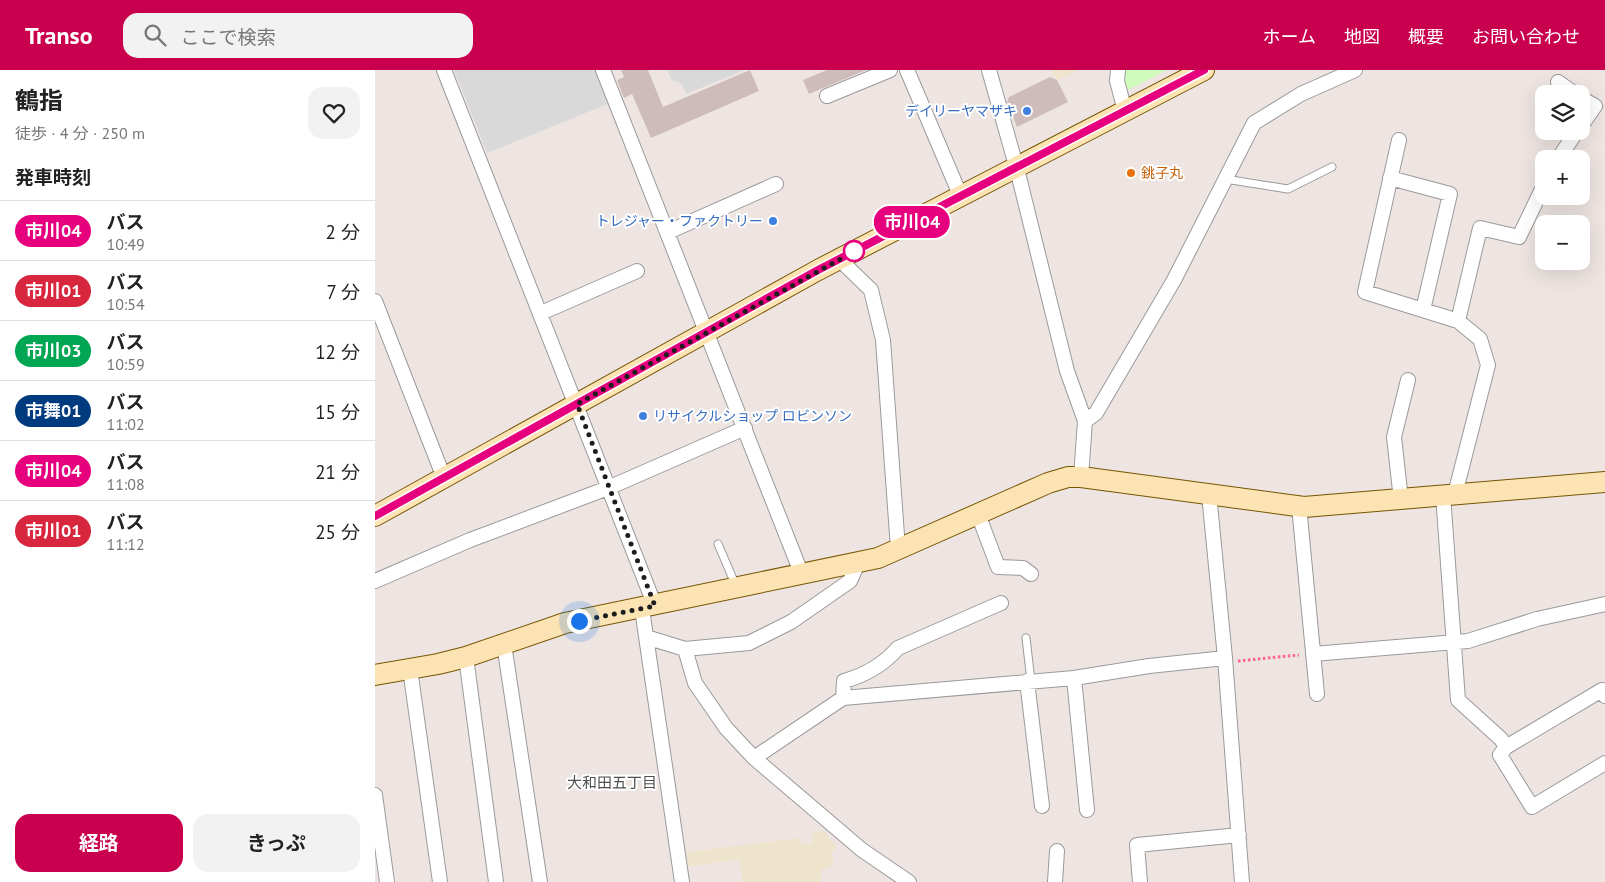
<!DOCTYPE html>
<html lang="ja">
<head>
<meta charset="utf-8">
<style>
	:root { --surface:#fff; --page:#f2f2f2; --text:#222; --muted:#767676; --line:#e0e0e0; --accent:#c9004e }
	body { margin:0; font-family:"PT Sans","Noto Sans JP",sans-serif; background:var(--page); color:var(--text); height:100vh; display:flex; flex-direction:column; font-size:19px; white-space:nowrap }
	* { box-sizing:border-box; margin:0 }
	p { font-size:16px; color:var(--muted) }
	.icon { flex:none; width:28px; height:28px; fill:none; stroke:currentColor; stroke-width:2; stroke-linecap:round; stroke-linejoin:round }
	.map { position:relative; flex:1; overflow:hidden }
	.panel { display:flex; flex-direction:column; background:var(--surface); width:375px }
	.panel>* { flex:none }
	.badge { padding:0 10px; border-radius:16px; font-size:18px; line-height:32px }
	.buttons { position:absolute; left:1160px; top:15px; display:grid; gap:10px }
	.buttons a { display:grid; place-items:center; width:55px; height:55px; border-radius:10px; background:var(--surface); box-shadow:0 5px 20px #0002; font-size:25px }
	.you { position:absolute; width:25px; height:25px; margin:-12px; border:4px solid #fff; border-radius:50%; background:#1a73e8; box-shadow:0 0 0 8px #1a73e833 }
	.map>.badge { position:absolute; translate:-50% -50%; box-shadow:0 0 0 2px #fff }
	h2 { padding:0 15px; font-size:19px; line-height:45px }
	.round { display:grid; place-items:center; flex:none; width:52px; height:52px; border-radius:15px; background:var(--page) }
	.headline { display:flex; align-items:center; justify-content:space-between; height:85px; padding:0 15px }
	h1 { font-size:24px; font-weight:700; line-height:38px }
	.action { display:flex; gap:10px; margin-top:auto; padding:10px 15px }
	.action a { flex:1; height:58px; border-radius:15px; background:var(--accent); color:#fff; font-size:20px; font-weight:700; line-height:58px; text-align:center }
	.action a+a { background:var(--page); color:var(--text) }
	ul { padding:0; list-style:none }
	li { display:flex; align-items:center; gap:15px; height:60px; padding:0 15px; border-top:1px solid var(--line) }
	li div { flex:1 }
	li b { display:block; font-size:19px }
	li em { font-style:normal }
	li .badge { min-width:55px; font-weight:700; text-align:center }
	header { display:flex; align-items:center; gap:30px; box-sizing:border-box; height:70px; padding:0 25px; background:var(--accent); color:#fff }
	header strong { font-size:24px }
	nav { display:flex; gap:28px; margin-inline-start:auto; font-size:18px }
	.search { width:350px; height:45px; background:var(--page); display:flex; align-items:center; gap:12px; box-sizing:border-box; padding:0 18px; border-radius:15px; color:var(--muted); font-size:19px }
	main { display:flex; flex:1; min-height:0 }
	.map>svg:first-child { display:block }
</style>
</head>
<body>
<header>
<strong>Transo</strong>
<div class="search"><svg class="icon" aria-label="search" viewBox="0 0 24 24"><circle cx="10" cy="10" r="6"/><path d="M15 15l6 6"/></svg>ここで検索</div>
<nav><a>ホーム</a><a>地図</a><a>概要</a><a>お問い合わせ</a></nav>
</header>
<main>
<section class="panel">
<div class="headline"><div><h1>鶴指</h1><p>徒歩 · 4 分 · 250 m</p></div><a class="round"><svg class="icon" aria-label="heart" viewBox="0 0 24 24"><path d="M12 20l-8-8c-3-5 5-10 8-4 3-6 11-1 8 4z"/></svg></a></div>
<h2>発車時刻</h2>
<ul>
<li><span class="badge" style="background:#e6007e;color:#fff">市川04</span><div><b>バス</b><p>10:49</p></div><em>2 分</em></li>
<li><span class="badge" style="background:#d7263d;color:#fff">市川01</span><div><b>バス</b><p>10:54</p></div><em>7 分</em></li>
<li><span class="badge" style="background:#00a651;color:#fff">市川03</span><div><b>バス</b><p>10:59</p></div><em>12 分</em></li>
<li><span class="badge" style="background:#003b80;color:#fff">市舞01</span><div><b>バス</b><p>11:02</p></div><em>15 分</em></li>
<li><span class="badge" style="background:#e6007e;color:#fff">市川04</span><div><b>バス</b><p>11:08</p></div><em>21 分</em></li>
<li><span class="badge" style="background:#d7263d;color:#fff">市川01</span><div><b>バス</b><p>11:12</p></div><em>25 分</em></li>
</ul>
<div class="action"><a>経路</a><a>きっぷ</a></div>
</section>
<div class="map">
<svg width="1230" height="812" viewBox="0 0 1230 812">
	<rect width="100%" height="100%" fill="#eee5e2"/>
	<path fill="#eee4cc" d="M677,0H703L682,10Z
		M449,761L461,776L457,783L459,795L446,800V812H368L364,789L313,797L312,782L425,768L426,773L437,774L438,763Z"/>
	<path fill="#d0fbbd" d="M747,0H792L751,21Z"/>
	<path fill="#d9d9d9" d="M79,0H222L235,33L112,83Z
		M292,0H370L311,24L307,14L297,10Z"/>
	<path fill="#cebcbb" d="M246,0H273L288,37L375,0L384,21L276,68L257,24L249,28L242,10L249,7Z
		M452,0H491L434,24L428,10Z
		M675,7L682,10L693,32L642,57L632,32L634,27Z"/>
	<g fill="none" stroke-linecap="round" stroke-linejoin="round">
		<defs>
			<path id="lane" d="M850,109L913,119L957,97
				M343,474L361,516
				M651,568L656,611"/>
			<path id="street" d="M69,0L280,536
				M228,0L427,505
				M532,0L586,127
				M614,0L642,99L692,301L710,351L706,407
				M743,0L742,11L750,41
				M1183,12L1200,24
				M452,26L515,0
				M1206,28L1220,36L1206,56
				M1024,70L990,222L1083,251L1105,269L1113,295L1080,424
				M1183,89L1202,61
				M1015,108L1075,124L1048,240
				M293,162L401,114
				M464,189L496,220L508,270L523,479
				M0,231L69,408
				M166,243L262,201
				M1083,251L1105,158L1144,167L1169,115
				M710,351L721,343L799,210L879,53L926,24L980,0
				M834,424L850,588L867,812
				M1068,425L1083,630L1126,669L1131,677
				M1026,430L1019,367L1033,310
				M924,436L942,624
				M603,444L623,497L648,498L656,504
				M0,511L95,470L233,418L370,358
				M267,539L307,812
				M271,567L310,579L374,573L416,552L475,511L483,493
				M129,574L165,812
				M310,579L320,613L351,658L379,688L487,780L534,812
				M938,584L1093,571L1162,549L1230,534
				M91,587L121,812
				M35,599L65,812
				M699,608L712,740
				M652,611L667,736
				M1230,626L1227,620L1131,677L1125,685L1157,737L1230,693
				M468,628L469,611C491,605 508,595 523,578L626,533
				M379,688L468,628L699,608L774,596L850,588
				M0,725L12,812
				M680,812L682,781
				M765,812L762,775L864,765"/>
			<path id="secondary" d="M0,446L443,200L829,0
				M0,605L63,594L91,587L190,553L503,488L673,413L693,407H706L929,437L1230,412"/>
		</defs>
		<use href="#lane" stroke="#9a9a9a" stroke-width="9"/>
		<use href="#street" stroke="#9a9a9a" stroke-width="16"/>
		<use href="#secondary" stroke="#765502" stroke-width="22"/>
		<path stroke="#fe648f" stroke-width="3" stroke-dasharray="2.5 2.5" stroke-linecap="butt" d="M863,591L924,585"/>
		<use href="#lane" stroke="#fff" stroke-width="7"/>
		<use href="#street" stroke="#fff" stroke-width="14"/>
		<use href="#secondary" stroke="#fbe3b3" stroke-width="20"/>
	</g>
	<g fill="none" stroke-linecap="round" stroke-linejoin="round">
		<defs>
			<path id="line" d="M0,446L443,200L829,0"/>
		</defs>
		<use href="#line" stroke="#fff" stroke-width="11"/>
		<use href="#line" stroke="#e6007e" stroke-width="8"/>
		<path stroke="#1d1d1d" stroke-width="5" stroke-dasharray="0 9" d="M204,551L280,536L202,334L482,180L479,181"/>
	</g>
	<g fill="#3f7fe0" stroke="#fff" stroke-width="2">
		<circle cx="652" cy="41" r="5"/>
		<circle cx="398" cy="151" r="5"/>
		<circle cx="268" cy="346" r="5"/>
	</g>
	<circle fill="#e8710a" stroke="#fff" stroke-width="2" cx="756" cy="103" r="5"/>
	<circle fill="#fff" stroke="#e6007e" stroke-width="2.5" cx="479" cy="181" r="10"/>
	<g text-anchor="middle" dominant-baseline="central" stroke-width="4" stroke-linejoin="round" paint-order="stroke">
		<g font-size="14" fill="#366cbe" stroke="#fff" text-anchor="end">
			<text x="642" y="41">デイリーヤマザキ</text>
			<text x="388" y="151">トレジャー・ファクトリー</text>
			<text x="278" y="346" text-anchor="start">リサイクルショップ ロビンソン</text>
		</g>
		<g font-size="14" fill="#c56008" stroke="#fff" text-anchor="start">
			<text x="766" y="103">銚子丸</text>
		</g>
		<g font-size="15" fill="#505050" stroke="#fff">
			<text x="237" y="712">大和田五丁目</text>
		</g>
	</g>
</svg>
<div class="buttons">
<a><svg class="icon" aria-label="layers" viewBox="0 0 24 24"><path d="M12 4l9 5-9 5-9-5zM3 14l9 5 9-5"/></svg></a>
<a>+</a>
<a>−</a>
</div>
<div class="you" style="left:204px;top:551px"></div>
<b class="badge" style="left:537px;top:152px;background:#e6007e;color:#fff">市川04</b>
</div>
</main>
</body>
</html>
